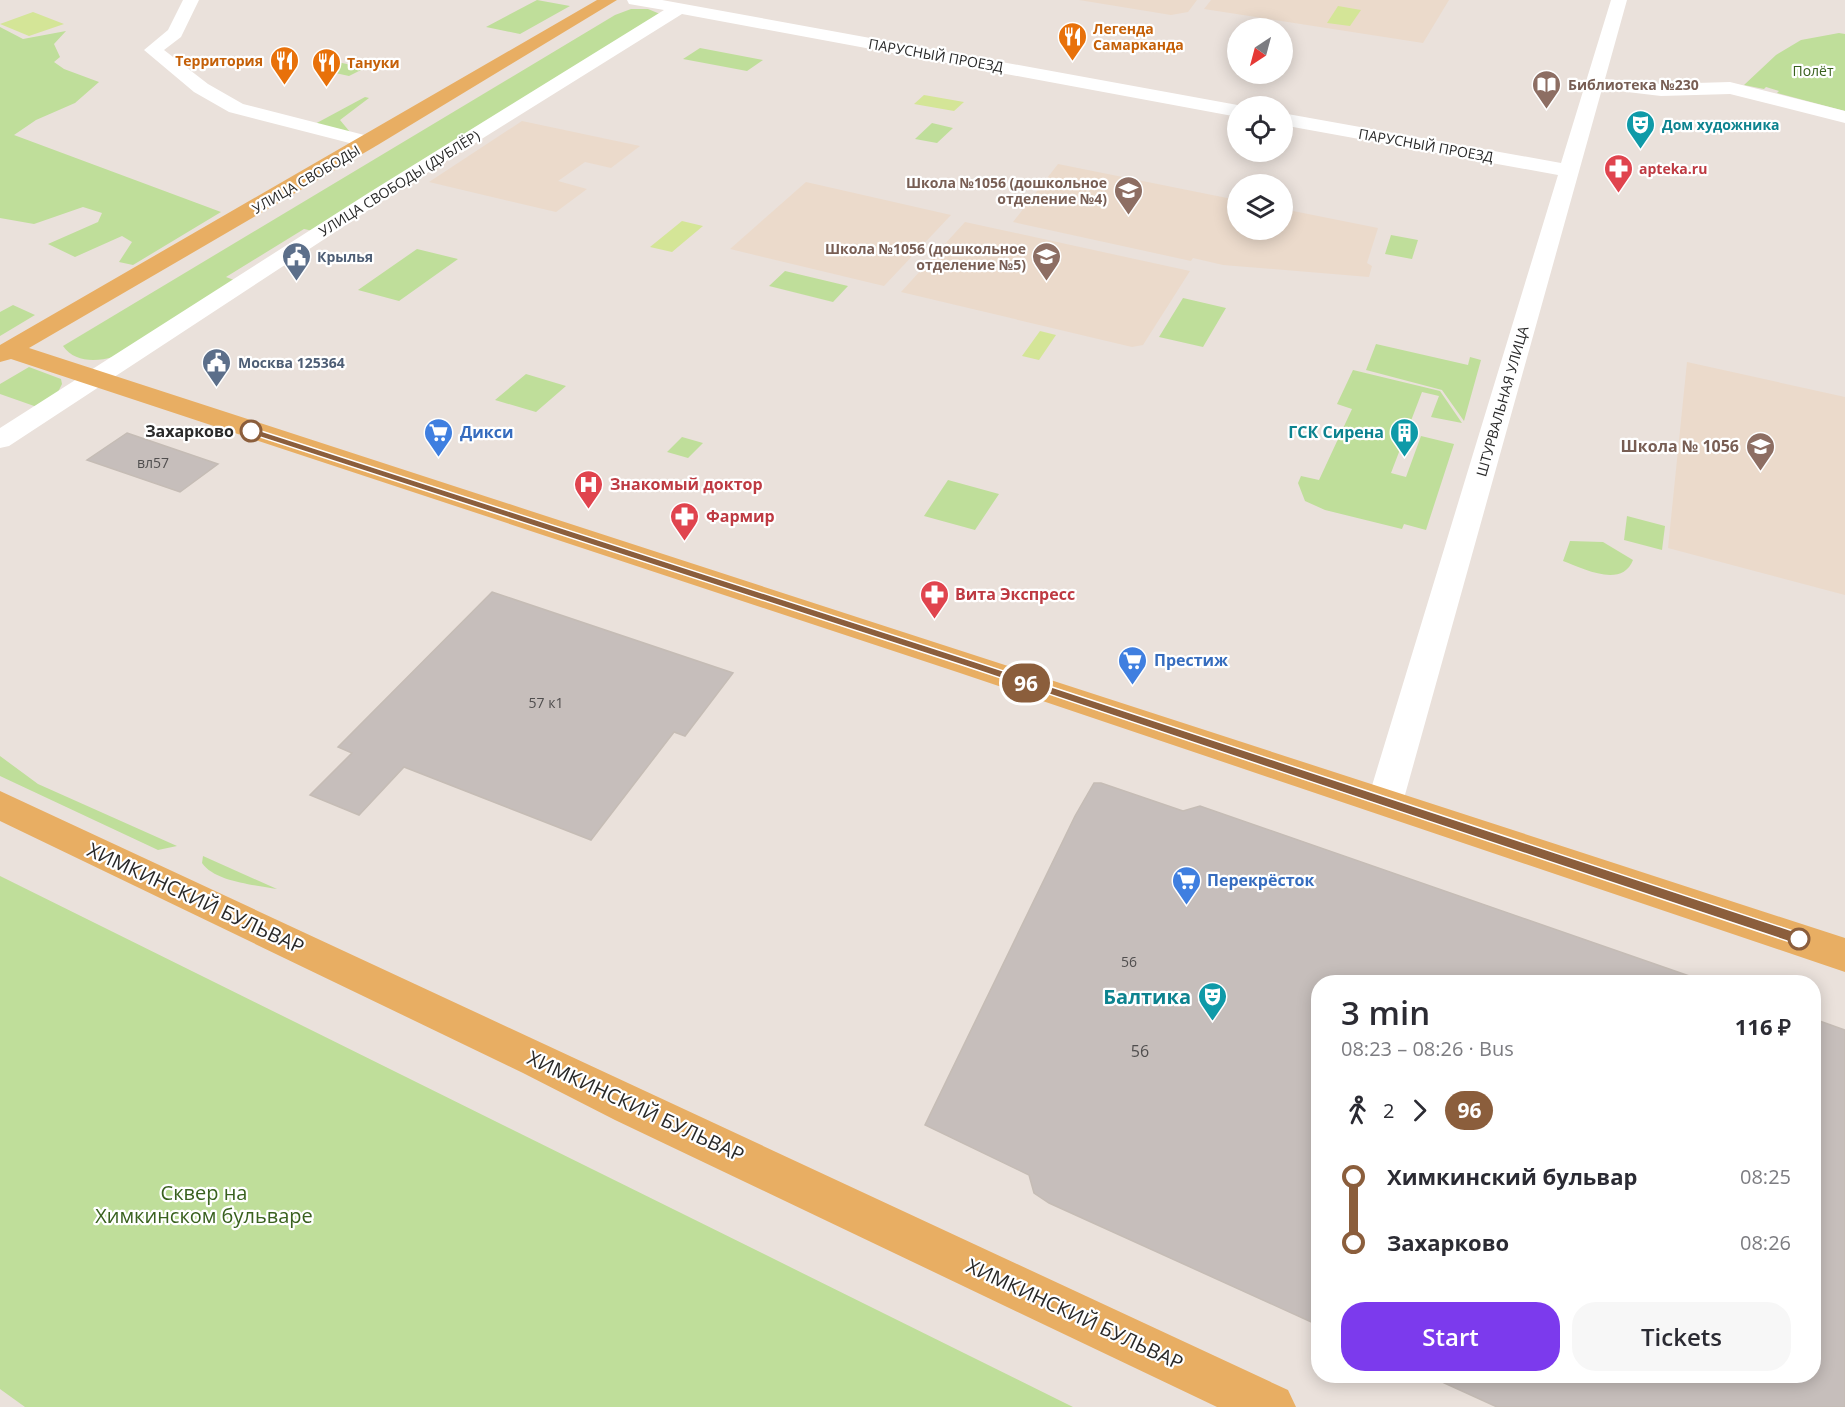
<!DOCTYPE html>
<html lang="en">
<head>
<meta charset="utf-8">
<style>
	:root { --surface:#fff; --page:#f7f7f7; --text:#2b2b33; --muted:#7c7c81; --accent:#7c3aed }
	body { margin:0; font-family:"Open Sans",sans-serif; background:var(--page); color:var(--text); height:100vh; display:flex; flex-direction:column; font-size:22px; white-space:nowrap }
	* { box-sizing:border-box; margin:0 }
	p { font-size:20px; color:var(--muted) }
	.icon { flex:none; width:33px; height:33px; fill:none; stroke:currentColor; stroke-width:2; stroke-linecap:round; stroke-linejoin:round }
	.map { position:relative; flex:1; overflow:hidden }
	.drawer { position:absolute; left:1311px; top:975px; width:510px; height:408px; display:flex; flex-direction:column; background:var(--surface); border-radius:24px; box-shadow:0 3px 15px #0003 }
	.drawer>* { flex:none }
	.badge { padding:0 12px; border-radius:20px; font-size:21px; line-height:39px }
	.needle { width:39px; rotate:216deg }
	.buttons { position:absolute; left:1227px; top:18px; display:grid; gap:12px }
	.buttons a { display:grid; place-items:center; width:66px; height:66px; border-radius:50%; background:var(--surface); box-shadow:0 3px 15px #0003; font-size:30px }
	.map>.badge { position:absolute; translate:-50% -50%; box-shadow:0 0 0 3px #fff }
	.legs { display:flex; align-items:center; gap:9px; height:66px; padding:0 30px; font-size:20px }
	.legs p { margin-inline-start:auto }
	.headline { display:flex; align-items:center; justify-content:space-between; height:102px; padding:0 30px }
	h1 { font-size:33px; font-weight:600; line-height:45px }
	.cta { display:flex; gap:12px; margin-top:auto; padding:12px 30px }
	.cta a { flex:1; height:69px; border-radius:24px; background:var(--accent); color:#fff; font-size:24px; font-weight:600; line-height:69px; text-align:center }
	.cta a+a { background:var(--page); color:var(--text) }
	ul { padding:0 30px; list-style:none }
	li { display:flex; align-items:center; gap:21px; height:66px; font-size:22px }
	li i { display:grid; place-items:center; width:9px; height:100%; margin:0 8px; background:currentColor }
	li i::after { content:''; width:15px; height:15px; margin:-8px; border:4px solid; border-radius:50%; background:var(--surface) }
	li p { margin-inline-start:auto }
	li:first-child i { background:linear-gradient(#0000 50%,currentColor 0) }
	li:last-child i { background:linear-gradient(currentColor 50%,#0000 0) }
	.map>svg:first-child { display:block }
</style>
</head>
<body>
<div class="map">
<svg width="1845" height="1407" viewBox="0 0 1845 1407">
	<rect width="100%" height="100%" fill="#eae1db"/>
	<path fill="#ebdacb" d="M1079,0H1197L1188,12L1171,15Z
		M1211,0H1449L1423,43L1204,9Z
		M522,121L640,146L611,168L585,162L558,181L587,189L556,212L429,182Z
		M1058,164L1237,200L1238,230H1282L1283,209L1378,228L1367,263L1372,266L1369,277L1223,265L1193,258L1191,261L1013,222Z
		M806,182L951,215L884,286L730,249Z
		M965,222L1190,271L1143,345L1132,347L901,292Z
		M1687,362L1845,397V595L1668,548Z"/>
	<path fill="#bfde9a" d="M537,0L570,6L520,34L486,27Z
		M631,9H648L660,14L313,231L304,229L226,277L234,280L113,357C95,362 74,362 63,346L615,15Z
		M0,27L23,39L66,31L54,44L60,57L54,62L64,69L99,82L75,103L36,120L14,135L221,212L133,265L119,262L132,242L122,236L75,257L48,244L98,222L102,213L83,207L34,224L0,218Z
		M1839,33L1845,34V111L1777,93L1779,91L1766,87L1764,89L1744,85L1776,55L1801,40Z
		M700,48L763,60L747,71L683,59Z
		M333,61L365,68L349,76L317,69Z
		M365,97L369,98L340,120L350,132L313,125Z
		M932,123L953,128L937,143L915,139Z
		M1391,235L1418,240L1412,259L1385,254Z
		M417,249L458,259L399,301L358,290Z
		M785,271L848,286L833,302L769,286Z
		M1183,298L1226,308L1203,347L1159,337Z
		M13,305L35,315L0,336V312Z
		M1376,344L1468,365L1470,357L1481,360L1464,421L1442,390L1366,370Z
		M29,367L61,379L62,384L58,392L37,407L0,394V384Z
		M1353,370L1440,391L1462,423L1431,417L1439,396L1422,392L1391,473L1406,477L1421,436L1454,444L1426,530L1404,524L1402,529L1325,510L1305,501L1298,483L1301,476L1319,480L1352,409L1337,404Z
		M526,374L566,386L536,412L495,400Z
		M682,437L703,443L688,458L667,452Z
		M948,480L999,494L975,530L924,516Z
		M1627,516L1665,526L1662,550L1624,540Z
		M1570,541L1603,542L1633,560C1622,589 1582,568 1563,561Z
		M0,756L38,784L177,846L158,850L0,776Z
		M203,856L277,889C256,885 215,882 202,863Z
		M0,876L1073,1407H25L0,1389Z"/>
	<path fill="#d4e597" d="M1338,6L1361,10L1350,26L1327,23Z
		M33,12L64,24L29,36L0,24Z
		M924,95L964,102L954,111L914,104Z
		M682,221L703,226L672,252L650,247Z
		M1040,331L1056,335L1039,360L1022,356Z"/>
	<path fill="#c6bebb" stroke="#c5bcb5" stroke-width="1.5" d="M127,433L218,464L180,492L87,460Z
		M492,592L733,673L685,736L674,732L591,840L404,767L359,815L310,795L352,753L338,747Z
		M1094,783H1101L1183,811L1200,806L1698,979L1697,982H1318V1325L1049,1203L1034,1193L1029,1175L925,1125L1075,816Z
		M1814,1019L1845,1030V1407H1497L1429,1376H1814Z"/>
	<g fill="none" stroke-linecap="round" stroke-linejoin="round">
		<path fill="#fff" fill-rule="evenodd" d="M183,0H199L181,37L164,50L208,84L243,104L376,138L379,142L376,146L369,148L229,112L194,92L144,50L168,30Z
			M627,0H662L1243,106H1238V117L682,14L384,200L9,446L0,448V428L370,192L664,10L629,4Z
			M1611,0H1627L1605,79L1661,84L1730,82L1845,111V123L1730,94L1661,96L1602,89L1403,802L1397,812L1385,816L1373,812L1367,802L1558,175L1282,125V113L1561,163Z"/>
		<path fill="#e8ae63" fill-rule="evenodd" d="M597,0H617L376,146L29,348L1845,938V972L957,672L11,359L0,362V345Z
			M0,791L1288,1390L1296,1407H1217L615,1120L523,1073L0,821Z"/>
	</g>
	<path fill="#8b5e3c" stroke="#fff" stroke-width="1.5" d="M248,429H255L973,661L1799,933L1804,935L1806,939L1804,943L1799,945L965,666L248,433Z"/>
	<defs>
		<symbol id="restaurant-pin" viewBox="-11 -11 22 30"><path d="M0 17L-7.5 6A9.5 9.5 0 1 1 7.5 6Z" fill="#e8710a" stroke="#fff"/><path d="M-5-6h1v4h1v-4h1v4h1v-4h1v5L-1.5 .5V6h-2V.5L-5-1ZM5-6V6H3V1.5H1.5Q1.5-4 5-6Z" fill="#fff"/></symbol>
		<symbol id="library-pin" viewBox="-11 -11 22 30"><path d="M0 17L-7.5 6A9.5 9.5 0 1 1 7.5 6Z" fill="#8d6e63" stroke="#fff"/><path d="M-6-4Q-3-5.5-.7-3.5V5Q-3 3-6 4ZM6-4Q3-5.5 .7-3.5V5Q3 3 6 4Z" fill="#fff"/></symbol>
		<symbol id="theatre-pin" viewBox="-11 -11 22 30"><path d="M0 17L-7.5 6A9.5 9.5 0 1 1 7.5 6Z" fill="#0f9aa8" stroke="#fff"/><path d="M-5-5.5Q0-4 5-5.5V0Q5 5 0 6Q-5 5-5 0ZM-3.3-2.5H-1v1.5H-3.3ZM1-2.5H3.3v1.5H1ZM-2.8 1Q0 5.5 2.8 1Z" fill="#fff"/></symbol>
		<symbol id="pharmacy-pin" viewBox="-11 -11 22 30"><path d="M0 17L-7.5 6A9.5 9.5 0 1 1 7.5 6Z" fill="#e0444e" stroke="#fff"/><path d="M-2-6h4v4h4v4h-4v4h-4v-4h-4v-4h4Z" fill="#fff"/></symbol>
		<symbol id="school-pin" viewBox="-11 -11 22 30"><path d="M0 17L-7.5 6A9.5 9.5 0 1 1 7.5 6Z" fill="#8d6e63" stroke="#fff"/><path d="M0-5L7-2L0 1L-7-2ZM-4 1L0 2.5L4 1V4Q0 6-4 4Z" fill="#fff"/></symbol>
		<symbol id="civic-pin" viewBox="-11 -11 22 30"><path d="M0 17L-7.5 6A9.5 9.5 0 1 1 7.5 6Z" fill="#5c6f8a" stroke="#fff"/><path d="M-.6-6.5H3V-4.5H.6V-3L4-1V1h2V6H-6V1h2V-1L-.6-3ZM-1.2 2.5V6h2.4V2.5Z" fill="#fff"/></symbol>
		<symbol id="supermarket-pin" viewBox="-11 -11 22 30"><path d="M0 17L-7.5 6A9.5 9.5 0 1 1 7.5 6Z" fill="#3f7fe0" stroke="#fff"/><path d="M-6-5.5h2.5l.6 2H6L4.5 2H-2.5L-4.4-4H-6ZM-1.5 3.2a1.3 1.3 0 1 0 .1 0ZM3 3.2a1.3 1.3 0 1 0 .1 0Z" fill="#fff"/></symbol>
		<symbol id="building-pin" viewBox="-11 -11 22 30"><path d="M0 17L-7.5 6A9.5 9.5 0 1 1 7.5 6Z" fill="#0f9aa8" stroke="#fff"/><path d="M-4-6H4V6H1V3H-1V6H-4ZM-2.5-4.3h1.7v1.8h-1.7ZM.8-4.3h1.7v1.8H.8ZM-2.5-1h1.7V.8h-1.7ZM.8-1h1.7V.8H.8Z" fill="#fff"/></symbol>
		<symbol id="hospital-pin" viewBox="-11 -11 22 30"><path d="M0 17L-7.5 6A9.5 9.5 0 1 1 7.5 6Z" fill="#e0444e" stroke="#fff"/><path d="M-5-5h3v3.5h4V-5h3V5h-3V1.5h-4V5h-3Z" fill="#fff"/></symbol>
	</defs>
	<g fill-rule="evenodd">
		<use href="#restaurant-pin" x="1056" y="20" width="33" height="45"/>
		<use href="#restaurant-pin" x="268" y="44" width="33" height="45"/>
		<use href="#restaurant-pin" x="310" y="46" width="33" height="45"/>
		<use href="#library-pin" x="1530" y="68" width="33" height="45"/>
		<use href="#theatre-pin" x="1624" y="108" width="33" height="45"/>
		<use href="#pharmacy-pin" x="1602" y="152" width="33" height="45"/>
		<use href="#school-pin" x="1112" y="174" width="33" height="45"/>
		<use href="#civic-pin" x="280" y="240" width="33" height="45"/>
		<use href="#school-pin" x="1030" y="240" width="33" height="45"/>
		<use href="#civic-pin" x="200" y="346" width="33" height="45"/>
		<use href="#supermarket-pin" x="422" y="416" width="33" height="45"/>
		<use href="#building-pin" x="1388" y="416" width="33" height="45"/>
		<use href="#school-pin" x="1744" y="430" width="33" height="45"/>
		<use href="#hospital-pin" x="572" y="468" width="33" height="45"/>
		<use href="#pharmacy-pin" x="668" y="500" width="33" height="45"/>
		<use href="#pharmacy-pin" x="918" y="578" width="33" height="45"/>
		<use href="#supermarket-pin" x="1116" y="644" width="33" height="45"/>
		<use href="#supermarket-pin" x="1170" y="864" width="33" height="45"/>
		<use href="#theatre-pin" x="1196" y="980" width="33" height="45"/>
	</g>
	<g fill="#fff" stroke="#8b5e3c" stroke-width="3">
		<circle cx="251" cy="431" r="10"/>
		<circle cx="1799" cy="939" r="10"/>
	</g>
	<g text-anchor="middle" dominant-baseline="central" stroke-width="4.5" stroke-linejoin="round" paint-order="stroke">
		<g font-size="14" font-weight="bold" fill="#c56008" stroke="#fff" text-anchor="start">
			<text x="1093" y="28">Легенда<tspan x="1093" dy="16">Самарканда</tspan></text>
			<text x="263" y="60" text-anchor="end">Территория</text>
			<text x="347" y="62">Тануки</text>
		</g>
		<g font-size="14" fill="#292929" stroke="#fff">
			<text transform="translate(936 55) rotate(10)">ПАРУСНЫЙ ПРОЕЗД</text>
			<text transform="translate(1426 145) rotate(10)">ПАРУСНЫЙ ПРОЕЗД</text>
			<text transform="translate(306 179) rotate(-30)">УЛИЦА СВОБОДЫ</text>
			<text transform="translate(399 183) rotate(-32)">УЛИЦА СВОБОДЫ (ДУБЛЁР)</text>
			<text transform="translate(1502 401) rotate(-74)">ШТУРВАЛЬНАЯ УЛИЦА</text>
		</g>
		<g font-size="14" fill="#39611e" stroke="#fff">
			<text x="1813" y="70">Полёт</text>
		</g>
		<g font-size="14" font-weight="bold" fill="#785e54" stroke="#fff" text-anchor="end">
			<text x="1568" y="84" text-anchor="start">Библиотека №230</text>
			<text x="1107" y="182">Школа №1056 (дошкольное<tspan x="1107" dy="16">отделение №4)</tspan></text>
			<text x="1026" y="248">Школа №1056 (дошкольное<tspan x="1026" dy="16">отделение №5)</tspan></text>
		</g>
		<g font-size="14" font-weight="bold" fill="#0d838f" stroke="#fff" text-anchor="start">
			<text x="1662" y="124">Дом художника</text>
		</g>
		<g font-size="14" font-weight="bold" fill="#be3a42" stroke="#fff" text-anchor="start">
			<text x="1639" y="168">apteka.ru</text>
		</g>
		<g font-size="14" font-weight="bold" fill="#4e5e75" stroke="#fff" text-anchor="start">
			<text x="317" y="256">Крылья</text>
			<text x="238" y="362">Москва 125364</text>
		</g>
		<g font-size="14" fill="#504e4e">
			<text x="153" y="462">вл57</text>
			<text x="546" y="702">57 к1</text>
			<text x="1129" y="961">56</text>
		</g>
		<g font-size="16" font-weight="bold" fill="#292929" stroke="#fff" text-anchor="end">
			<text x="234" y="431">Захарково</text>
		</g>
		<g font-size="16" font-weight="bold" fill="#366cbe" stroke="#fff" text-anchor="start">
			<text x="460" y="432">Дикси</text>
			<text x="1154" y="660">Престиж</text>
			<text x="1207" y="880">Перекрёсток</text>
		</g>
		<g font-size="16" font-weight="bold" fill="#0d838f" stroke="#fff" text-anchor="end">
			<text x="1384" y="432">ГСК Сирена</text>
		</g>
		<g font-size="16" font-weight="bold" fill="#785e54" stroke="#fff" text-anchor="end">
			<text x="1739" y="446">Школа № 1056</text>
		</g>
		<g font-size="16" font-weight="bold" fill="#be3a42" stroke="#fff" text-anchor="start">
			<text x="610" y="484">Знакомый доктор</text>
			<text x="706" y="516">Фармир</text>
			<text x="955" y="594">Вита Экспресс</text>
		</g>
		<g font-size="16" fill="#504e4e">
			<text x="1140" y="1051">56</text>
		</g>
		<g font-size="20" fill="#292929" stroke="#fff">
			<text transform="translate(196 898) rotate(25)">ХИМКИНСКИЙ БУЛЬВАР</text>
			<text transform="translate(636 1106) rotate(25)">ХИМКИНСКИЙ БУЛЬВАР</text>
			<text transform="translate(1075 1314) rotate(25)">ХИМКИНСКИЙ БУЛЬВАР</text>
		</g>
		<g font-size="20" font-weight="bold" fill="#0d838f" stroke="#fff" text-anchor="end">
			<text x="1191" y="996">Балтика</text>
		</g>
		<g font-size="20" fill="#39611e" stroke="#fff">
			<text x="204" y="1192">Сквер на<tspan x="204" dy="23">Химкинском бульваре</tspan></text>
		</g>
	</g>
</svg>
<div class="buttons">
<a><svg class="needle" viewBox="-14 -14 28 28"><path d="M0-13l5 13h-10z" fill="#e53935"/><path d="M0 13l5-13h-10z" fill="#7c7c81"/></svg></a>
<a><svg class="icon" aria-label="locate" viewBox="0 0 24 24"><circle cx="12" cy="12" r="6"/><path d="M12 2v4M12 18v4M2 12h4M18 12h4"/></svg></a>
<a><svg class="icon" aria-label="layers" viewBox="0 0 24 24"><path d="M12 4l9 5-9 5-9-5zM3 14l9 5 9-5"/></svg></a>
</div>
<b class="badge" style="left:1026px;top:683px;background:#8b5e3c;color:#fff">96</b>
<section class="drawer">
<div class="headline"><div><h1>3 min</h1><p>08:23 – 08:26 · Bus</p></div><b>116 ₽</b></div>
<div class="legs"><svg class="icon" aria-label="walk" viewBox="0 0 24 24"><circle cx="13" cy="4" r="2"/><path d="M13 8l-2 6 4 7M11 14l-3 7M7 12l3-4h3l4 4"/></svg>2<svg class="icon" aria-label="forward" viewBox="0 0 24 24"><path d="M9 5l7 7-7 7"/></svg><b class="badge" style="background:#8b5e3c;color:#fff">96</b></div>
<ul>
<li><i style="color:#8b5e3c"></i><b>Химкинский бульвар</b><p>08:25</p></li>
<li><i style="color:#8b5e3c"></i><b>Захарково</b><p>08:26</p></li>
</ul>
<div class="cta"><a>Start</a><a>Tickets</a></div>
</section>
</div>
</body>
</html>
